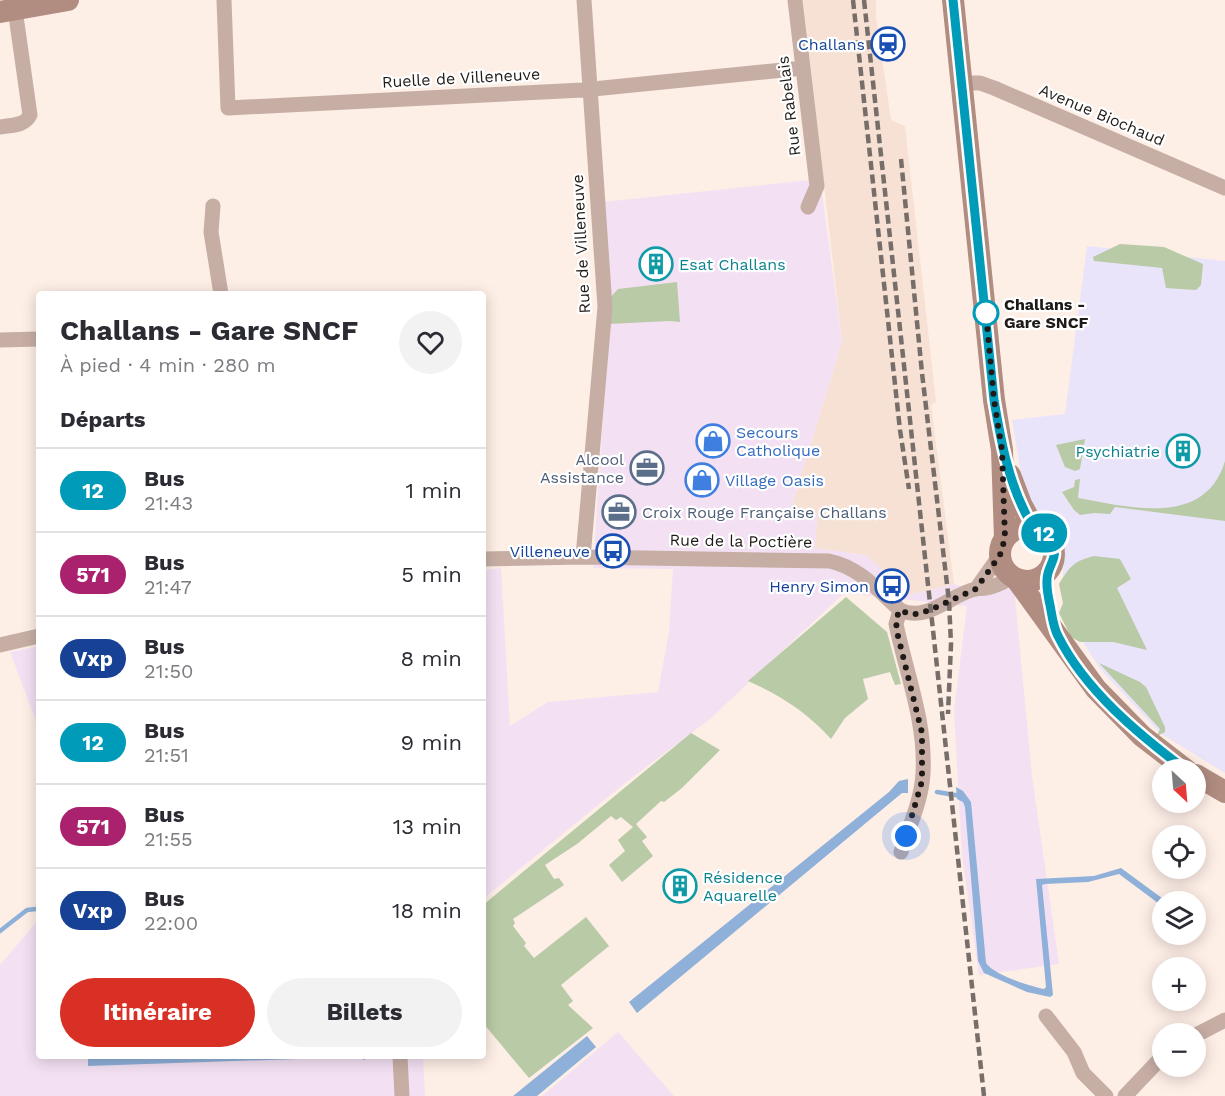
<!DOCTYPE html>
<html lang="fr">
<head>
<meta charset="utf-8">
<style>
	:root { --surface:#fff; --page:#f2f2f3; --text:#2b2b33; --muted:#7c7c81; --line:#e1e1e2; --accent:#d93025 }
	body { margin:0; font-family:"Work Sans",sans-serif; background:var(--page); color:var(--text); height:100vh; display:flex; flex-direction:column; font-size:22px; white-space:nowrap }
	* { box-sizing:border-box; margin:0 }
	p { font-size:20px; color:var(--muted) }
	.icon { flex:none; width:33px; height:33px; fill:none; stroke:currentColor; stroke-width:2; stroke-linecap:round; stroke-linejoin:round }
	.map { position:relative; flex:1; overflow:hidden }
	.panel { position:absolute; left:36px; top:291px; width:450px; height:768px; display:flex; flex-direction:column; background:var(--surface); border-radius:6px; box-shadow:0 3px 15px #0003 }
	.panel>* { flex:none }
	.badge { padding:0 12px; border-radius:20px; font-size:21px; line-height:39px }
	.needle { width:39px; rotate:154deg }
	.tools { position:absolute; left:1152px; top:759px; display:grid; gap:12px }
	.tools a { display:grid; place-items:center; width:54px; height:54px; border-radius:50%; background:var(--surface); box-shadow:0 3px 15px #0003; font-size:30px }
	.you { position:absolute; width:30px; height:30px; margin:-15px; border:4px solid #fff; border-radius:50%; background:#1a73e8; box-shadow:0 0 0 9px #1a73e833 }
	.map>.badge { position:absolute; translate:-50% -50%; box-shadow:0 0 0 3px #fff }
	h2 { padding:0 24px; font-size:22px; line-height:54px }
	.round { display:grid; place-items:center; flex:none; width:63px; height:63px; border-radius:32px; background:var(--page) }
	.summary { display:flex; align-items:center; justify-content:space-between; height:102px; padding:0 24px }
	h1 { font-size:28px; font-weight:700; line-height:45px }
	.button { display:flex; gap:12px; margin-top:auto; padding:12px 24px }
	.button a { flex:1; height:69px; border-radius:36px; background:var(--accent); color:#fff; font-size:24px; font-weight:700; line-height:69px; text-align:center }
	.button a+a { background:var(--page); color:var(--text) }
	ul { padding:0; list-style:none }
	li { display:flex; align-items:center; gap:18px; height:84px; padding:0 24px; border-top:2px solid var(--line) }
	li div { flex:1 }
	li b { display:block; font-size:22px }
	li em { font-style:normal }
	li .badge { min-width:66px; font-weight:700; text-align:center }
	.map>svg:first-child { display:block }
</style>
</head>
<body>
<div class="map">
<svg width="1225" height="1096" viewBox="0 0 1225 1096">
	<rect width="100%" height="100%" fill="#fdeee6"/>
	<path fill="#f7e1d4" d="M803,0H876V17L891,120L905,126L936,402L931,405L954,584L909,595L866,555L814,548L791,509L842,342Z"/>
	<path fill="#f3e1f3" d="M820,179L842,342L791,509L818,514L815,548L866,555L909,595L954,584L983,593L1014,587L1032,776L1059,964L979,975L962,855L954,711L967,606L844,593L710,719L625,783L483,899V570L501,568L510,726L548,702L658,692L669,632L673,569L593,568L611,298L603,202Z
		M39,646V729L10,652Z
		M39,919V1056H423L425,1096H0V965Z
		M618,1032L674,1096H542Z"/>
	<path fill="#eae4fa" d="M1087,246L1225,261V773L1160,733L1101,670L1064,613L1063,575L1065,528L1039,514L1023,485L1012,420L1065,414Z"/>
	<path fill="#b9caa6" d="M1120,244L1164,247L1203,264L1201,285L1196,290L1166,288L1162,268L1094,261L1093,257Z
		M677,282L680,322L670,321L608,324V300L618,289Z
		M1085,439L1080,469L1075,471L1065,467L1056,445Z
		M1225,461V521L1115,507L1110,514L1094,513L1080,515L1074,510L1062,492L1074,487L1075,480L1080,479L1078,498C1129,507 1205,528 1225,461Z
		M1094,556L1120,559L1131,579L1117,588L1147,650L1113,642H1080L1071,637L1059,613L1063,603L1059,584C1070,566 1074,561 1094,556Z
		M846,597L887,632L901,684L895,685L890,672L863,679L868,699L845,718L831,739C808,713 780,695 748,681Z
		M1099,663L1140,682L1146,687L1165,727V732L1157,736L1160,729Z
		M691,733L720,750L682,788L664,802L661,801L636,824L647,837L642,841L653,856L622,882L609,865L625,851L618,840L633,827L621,817L616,820L611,816L577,844L545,865L554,879L559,878L564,885L513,919L515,923L513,926L526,943L524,946L534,958L586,917L609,946L561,985L573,1001L568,1005L593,1028L529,1078L483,1023V905Z"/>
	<path fill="#8eb0d9" d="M908,779V793H902L637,1013L629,1002L889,792L899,781Z
		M956,787L963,791L971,802L986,963C994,975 1029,986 1044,989L1046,987L1036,879L1094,876L1121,868L1166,901L1162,902V906L1119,874L1088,882L1045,884L1042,885L1053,995L1050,997L1027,992L984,973L978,961L965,807L963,802L957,799Z
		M587,1036L596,1047L537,1096H513Z
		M134,1056H365V1060L355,1057L88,1066V1058Z"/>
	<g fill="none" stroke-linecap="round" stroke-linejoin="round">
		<path stroke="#8eb0d9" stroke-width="4.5" d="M937,792L961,796
			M0,931L27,910L36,909"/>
		<path stroke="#c7aea5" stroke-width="15" d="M224,0L228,108L583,90L803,68
			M795,0L817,186L808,207
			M962,83H980L994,88L1225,188
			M0,127C11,125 25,126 30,115L15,9
			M213,206L211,232L221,294
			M0,340L39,339
			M583,557L605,307L584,0
			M483,559L583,557L829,561C859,567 878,590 900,610C928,623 950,594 976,589C979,588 983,589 986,588C995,587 1004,581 1013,578
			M976,589L1000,555
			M900,610L896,624C906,673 926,722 923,773C922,799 909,827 901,852
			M0,645L39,636
			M1046,1016L1074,1052L1083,1073L1106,1096
			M1196,1035L1225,1020
			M400,1056L402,1096
			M1125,1096L1162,1057"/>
		<path stroke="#b18c80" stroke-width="22" d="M953,0L994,400L1002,450L1005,538
			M0,12L68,0
			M1010,475L1021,504L1034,528
			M1000 554a27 27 0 1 1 54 0a27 27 0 1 1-54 0Z
			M1017,580L1096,689L1142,736L1186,770
			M1196,775L1225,792"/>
		<path stroke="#776e69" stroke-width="4.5" stroke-dasharray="9 4.5" stroke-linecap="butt" d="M853,0L900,430L909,489
			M864,0L984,1096
			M901,159L922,373L949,601L951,644L948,714"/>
	</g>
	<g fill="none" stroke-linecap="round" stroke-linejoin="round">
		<defs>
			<path id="line" d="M953,0L994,400C1001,441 1008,481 1028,518C1034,529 1046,531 1052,543C1058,556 1051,562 1048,573C1045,583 1048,596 1050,605C1052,615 1053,627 1058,636C1085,690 1138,734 1186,770"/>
		</defs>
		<use href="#line" stroke="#fff" stroke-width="14"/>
		<use href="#line" stroke="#009bb9" stroke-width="9"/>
		<path stroke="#1f1a17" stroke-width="6" stroke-dasharray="0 10.8" d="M906,836L922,781V733L898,636C896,626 895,619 900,610L909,614H918L930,610L976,589L1000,555L1005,538L1002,450L994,400L986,313"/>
	</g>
	<defs>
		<symbol id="station-ring" viewBox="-11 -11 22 22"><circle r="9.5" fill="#fff" stroke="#1a4fb4" stroke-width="1.5"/><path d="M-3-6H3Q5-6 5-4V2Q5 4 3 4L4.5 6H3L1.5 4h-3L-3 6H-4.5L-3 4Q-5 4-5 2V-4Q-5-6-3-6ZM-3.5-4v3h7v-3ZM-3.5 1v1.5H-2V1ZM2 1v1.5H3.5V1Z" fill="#1a4fb4"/></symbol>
		<symbol id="building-ring" viewBox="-11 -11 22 22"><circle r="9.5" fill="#fff" stroke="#0f9aa8" stroke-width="1.5"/><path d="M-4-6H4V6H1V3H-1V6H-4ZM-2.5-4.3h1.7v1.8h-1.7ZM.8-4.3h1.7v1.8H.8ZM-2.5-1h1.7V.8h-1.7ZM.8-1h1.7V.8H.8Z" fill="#0f9aa8"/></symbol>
		<symbol id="shop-ring" viewBox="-11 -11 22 22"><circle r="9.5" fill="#fff" stroke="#3f7fe0" stroke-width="1.5"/><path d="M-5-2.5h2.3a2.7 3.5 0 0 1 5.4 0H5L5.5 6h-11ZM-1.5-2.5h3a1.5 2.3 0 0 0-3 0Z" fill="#3f7fe0"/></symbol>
		<symbol id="office-ring" viewBox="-11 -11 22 22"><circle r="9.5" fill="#fff" stroke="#5c6f8a" stroke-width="1.5"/><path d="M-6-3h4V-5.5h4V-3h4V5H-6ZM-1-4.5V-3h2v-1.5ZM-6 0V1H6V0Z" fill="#5c6f8a"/></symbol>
		<symbol id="bus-ring" viewBox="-11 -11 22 22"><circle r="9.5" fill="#fff" stroke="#1a4fb4" stroke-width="1.5"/><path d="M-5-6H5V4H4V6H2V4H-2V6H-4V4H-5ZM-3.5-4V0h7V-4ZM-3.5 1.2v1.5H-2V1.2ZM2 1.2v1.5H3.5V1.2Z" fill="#1a4fb4"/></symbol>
	</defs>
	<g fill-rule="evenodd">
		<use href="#station-ring" x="869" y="25" width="38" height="38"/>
		<use href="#building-ring" x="637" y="245" width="38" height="38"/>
		<use href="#shop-ring" x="694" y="422" width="38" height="38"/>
		<use href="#building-ring" x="1164" y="432" width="38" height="38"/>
		<use href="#office-ring" x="628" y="449" width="38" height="38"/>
		<use href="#shop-ring" x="683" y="461" width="38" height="38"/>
		<use href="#office-ring" x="600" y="493" width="38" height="38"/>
		<use href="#bus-ring" x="594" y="532" width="38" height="38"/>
		<use href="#bus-ring" x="873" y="567" width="38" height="38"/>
		<use href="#building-ring" x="661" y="867" width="38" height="38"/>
	</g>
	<circle fill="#fff" stroke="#009bb9" stroke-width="3" cx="986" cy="313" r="12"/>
	<g text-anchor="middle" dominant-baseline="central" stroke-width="4.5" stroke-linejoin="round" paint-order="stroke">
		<g font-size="16" fill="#164399" stroke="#fff" text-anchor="end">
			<text x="865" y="44">Challans</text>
			<text x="590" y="551">Villeneuve</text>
			<text x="869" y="586">Henry Simon</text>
		</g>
		<g font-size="16" fill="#1f1a17" stroke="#fff">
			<text transform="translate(461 78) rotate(-3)">Ruelle de Villeneuve</text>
			<text transform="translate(789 106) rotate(-97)">Rue Rabelais</text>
			<text transform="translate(1102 115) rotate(23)">Avenue Biochaud</text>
			<text transform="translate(581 244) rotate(-93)">Rue de Villeneuve</text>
			<text transform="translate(741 541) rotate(1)">Rue de la Poctière</text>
		</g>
		<g font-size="16" fill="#0d838f" stroke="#fff" text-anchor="start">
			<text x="679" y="264">Esat Challans</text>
			<text x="1160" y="451" text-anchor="end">Psychiatrie</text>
			<text x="703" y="877">Résidence<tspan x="703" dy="18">Aquarelle</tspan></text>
		</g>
		<g font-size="16" font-weight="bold" fill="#1f1a17" stroke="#fff" text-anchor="start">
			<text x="1004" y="304">Challans -<tspan x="1004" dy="18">Gare SNCF</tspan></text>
		</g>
		<g font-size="16" fill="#366cbe" stroke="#fff" text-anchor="start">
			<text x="736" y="432">Secours<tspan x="736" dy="18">Catholique</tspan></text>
			<text x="725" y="480">Village Oasis</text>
		</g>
		<g font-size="16" fill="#4e5e75" stroke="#fff" text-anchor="end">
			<text x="624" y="459">Alcool<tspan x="624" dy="18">Assistance</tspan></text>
			<text x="642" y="512" text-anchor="start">Croix Rouge Française Challans</text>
		</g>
	</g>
</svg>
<div class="tools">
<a><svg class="needle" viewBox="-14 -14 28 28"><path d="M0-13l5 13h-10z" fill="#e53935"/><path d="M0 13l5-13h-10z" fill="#7c7c81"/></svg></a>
<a><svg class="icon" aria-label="locate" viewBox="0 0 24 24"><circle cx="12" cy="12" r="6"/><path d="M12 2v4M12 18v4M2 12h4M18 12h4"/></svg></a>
<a><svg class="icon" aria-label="layers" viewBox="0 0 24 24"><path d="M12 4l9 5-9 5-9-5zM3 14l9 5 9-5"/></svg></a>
<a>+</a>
<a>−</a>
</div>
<div class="you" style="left:906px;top:836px"></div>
<b class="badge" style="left:1044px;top:533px;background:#009bb9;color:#fff">12</b>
<section class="panel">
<div class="summary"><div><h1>Challans - Gare SNCF</h1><p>À pied · 4 min · 280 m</p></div><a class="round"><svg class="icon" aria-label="heart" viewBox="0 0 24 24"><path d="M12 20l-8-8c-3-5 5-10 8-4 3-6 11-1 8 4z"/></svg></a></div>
<h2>Départs</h2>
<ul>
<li><span class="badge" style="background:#009bb9;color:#fff">12</span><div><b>Bus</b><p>21:43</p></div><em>1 min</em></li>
<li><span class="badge" style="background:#aa216e;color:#fff">571</span><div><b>Bus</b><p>21:47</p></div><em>5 min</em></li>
<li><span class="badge" style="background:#164194;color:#fff">Vxp</span><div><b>Bus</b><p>21:50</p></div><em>8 min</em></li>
<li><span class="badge" style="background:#009bb9;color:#fff">12</span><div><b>Bus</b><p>21:51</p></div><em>9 min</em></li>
<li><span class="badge" style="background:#aa216e;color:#fff">571</span><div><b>Bus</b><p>21:55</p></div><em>13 min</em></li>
<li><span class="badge" style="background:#164194;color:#fff">Vxp</span><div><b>Bus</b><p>22:00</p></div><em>18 min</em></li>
</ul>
<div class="button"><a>Itinéraire</a><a>Billets</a></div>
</section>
</div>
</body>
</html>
